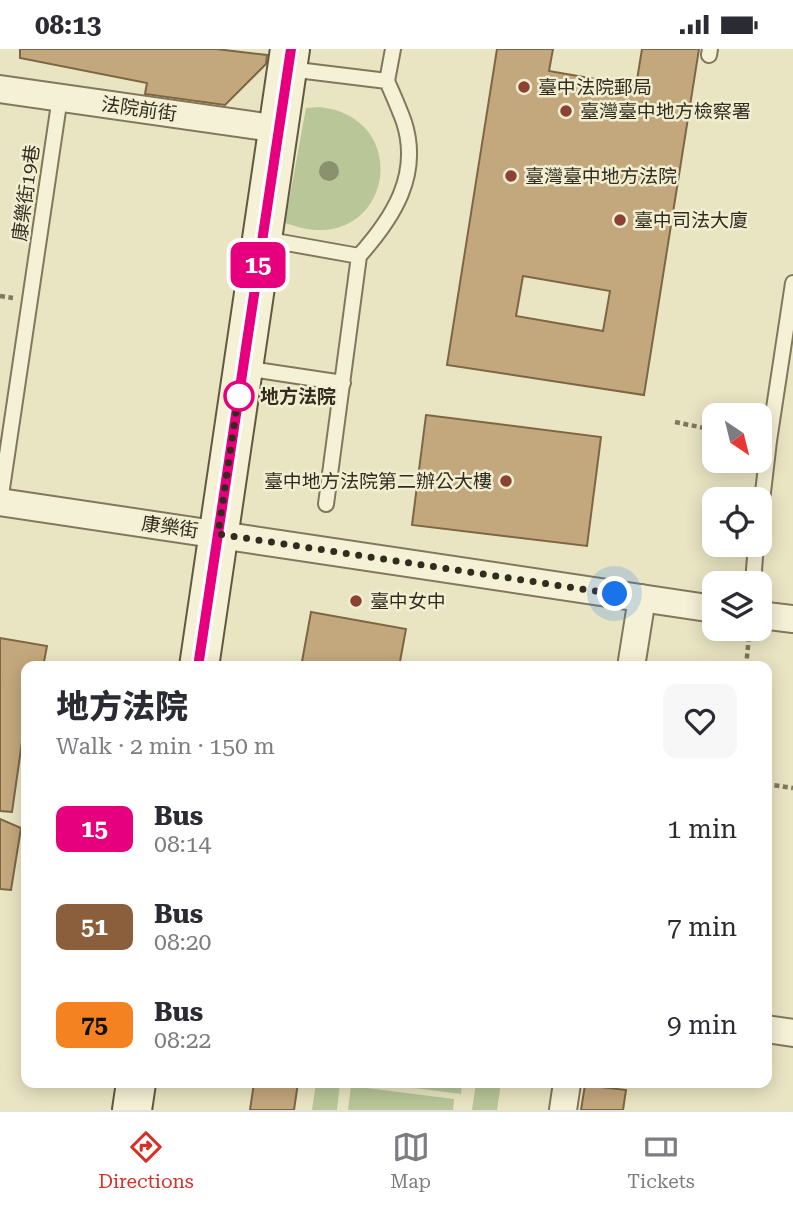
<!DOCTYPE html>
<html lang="en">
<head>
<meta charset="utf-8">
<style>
	:root { --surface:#fff; --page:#f7f7f7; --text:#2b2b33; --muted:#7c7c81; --line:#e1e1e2; --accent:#d93025 }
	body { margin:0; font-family:"Roboto Serif","Noto Sans TC",serif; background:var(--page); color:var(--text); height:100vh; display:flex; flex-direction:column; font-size:26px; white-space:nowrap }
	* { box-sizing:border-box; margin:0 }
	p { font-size:23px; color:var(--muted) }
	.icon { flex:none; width:38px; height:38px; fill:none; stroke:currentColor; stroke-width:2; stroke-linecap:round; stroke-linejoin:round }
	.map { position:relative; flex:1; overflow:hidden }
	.sheet { position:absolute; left:21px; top:612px; width:751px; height:427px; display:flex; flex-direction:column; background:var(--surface); border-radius:14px; box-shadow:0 4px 18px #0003 }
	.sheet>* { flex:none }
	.badge { padding:0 14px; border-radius:10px; font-size:24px; line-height:46px }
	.needle { width:46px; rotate:145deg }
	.tools { position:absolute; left:702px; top:354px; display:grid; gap:14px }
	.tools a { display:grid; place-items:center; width:70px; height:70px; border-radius:14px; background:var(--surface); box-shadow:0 4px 18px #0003; font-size:35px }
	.you { position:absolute; width:35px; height:35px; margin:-18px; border:5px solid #fff; border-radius:50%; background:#1a73e8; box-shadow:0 0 0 10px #1a73e833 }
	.map>.badge { position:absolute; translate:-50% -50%; box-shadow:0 0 0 4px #fff }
	.round { display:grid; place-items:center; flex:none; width:74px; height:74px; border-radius:14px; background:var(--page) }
	.head { display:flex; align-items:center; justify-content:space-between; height:119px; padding:0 35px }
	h1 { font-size:33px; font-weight:800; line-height:52px }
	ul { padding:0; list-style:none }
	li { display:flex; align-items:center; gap:21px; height:98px; padding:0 35px }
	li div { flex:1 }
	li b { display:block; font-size:26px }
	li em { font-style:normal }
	li .badge { min-width:77px; font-weight:700; text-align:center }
	.status { display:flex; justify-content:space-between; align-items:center; height:49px; padding:0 35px; background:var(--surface); direction:ltr }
	.status svg { height:19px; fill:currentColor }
	.dock { display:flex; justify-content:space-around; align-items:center; height:98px; border-top:2px solid var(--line); background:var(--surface); font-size:19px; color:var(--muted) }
	.dock a { display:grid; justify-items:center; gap:4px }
	.dock .current { color:var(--accent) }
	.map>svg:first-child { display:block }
</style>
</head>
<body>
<div class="status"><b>08:13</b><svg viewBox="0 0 49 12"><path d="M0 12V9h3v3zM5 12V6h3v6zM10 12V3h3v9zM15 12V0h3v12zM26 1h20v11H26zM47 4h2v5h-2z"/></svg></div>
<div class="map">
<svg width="793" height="1061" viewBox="0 0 793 1061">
	<rect width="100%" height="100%" fill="#e9e5c3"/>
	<path fill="#b8c698" d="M320,58C408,68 394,184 317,181C306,181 295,177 285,174L306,59Z
		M316,1034H340L337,1061H312Z
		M376,1034H462L461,1045Z
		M476,1034H501L497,1061H472Z
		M351,1037L454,1050L453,1061H348Z"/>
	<path fill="#c4a87d" stroke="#7e6644" stroke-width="2" fill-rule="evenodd" d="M20,0H216L267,6L266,15L225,56L145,45L147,34L20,9Z
		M497,0H553L549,22L636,37L642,0H699L644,346L447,316ZM523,227L610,242L603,282L516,267Z
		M426,366L601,388L587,497L412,476Z
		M311,563L406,580L399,618H301Z
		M0,589L47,597L43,618H26V665L12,763L0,762Z
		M0,770L21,779L11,841L0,840Z
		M254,1034H298L294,1061H250Z
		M585,1036L626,1041L623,1061H581Z"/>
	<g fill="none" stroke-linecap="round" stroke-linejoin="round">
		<defs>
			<path id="service" d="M709,6L710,0
				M387,32L393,0
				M264,190L359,207C393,169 421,126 404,73C399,59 393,46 387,32L289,20
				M244,319L343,334
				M0,453L60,48
				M326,455L359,207
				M760,469L769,392L793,234
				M753,534L756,495"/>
			<path id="minor" d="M0,40L279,80
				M0,453L714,560
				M760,566L793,570
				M631,618L642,549
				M766,980L793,984
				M563,1061L567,1034"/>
			<path id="secondary" d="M199,618L290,0
				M132,1061L136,1034"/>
		</defs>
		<use href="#service" stroke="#82775c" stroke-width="18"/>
		<use href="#minor" stroke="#82775c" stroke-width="30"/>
		<use href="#secondary" stroke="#63583f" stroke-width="42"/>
		<path stroke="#82775c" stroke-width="4.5" stroke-dasharray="5 3.5" stroke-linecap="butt" d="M0,247L13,249
			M675,373L714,381
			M746,618L749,587
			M766,735L793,739"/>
		<use href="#service" stroke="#f5f1d6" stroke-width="14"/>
		<use href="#minor" stroke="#f5f1d6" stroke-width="26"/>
		<use href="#secondary" stroke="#f5f1d6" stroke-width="38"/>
	</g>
	<circle fill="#8a916d" cx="329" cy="122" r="10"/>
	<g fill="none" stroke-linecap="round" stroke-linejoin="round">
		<defs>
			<path id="line" d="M198,618L291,0"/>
		</defs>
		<use href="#line" stroke="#fff" stroke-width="16"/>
		<use href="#line" stroke="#e6007e" stroke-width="10"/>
		<path stroke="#332c1e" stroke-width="7" stroke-dasharray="0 12.6" d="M239,347V343L218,485L615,545"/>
	</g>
	<g fill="#8b4232" stroke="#f1eed2" stroke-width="2.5">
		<circle cx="524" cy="38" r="7"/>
		<circle cx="566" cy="62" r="7"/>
		<circle cx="511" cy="127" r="7"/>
		<circle cx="620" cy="171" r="7"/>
		<circle cx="506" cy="432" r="7"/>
		<circle cx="356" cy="552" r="7"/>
	</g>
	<circle fill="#fff" stroke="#e6007e" stroke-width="3.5" cx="239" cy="347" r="14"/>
	<g text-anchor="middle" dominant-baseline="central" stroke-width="5" stroke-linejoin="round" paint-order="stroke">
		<g font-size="19" fill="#332c1e" stroke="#f1eed2" text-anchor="start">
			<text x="538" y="38">臺中法院郵局</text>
			<text x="580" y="62">臺灣臺中地方檢察署</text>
			<text x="525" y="127">臺灣臺中地方法院</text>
			<text x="634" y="171">臺中司法大廈</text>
			<text x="492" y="432" text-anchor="end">臺中地方法院第二辦公大樓</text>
			<text x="370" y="552">臺中女中</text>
		</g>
		<g font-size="19" fill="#332c1e" stroke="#f1eed2">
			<text transform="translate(139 60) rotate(8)">法院前街</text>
			<text transform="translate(26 144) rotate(-82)">康樂街19巷</text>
			<text transform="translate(170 478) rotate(8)">康樂街</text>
		</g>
		<g font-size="19" font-weight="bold" fill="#332c1e" stroke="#f1eed2" text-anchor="start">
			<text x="260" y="347">地方法院</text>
		</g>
	</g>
</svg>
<div class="tools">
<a><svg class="needle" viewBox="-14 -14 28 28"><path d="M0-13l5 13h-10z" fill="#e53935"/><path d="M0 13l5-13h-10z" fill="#7c7c81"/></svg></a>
<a><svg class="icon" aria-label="locate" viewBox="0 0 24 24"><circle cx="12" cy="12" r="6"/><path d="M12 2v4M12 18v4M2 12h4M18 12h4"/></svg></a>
<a><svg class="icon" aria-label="layers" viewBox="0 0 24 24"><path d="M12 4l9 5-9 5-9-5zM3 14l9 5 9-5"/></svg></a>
</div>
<div class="you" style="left:615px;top:545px"></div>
<b class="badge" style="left:258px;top:216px;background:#e6007e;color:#fff">15</b>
<section class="sheet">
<div class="head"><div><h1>地方法院</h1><p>Walk · 2 min · 150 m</p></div><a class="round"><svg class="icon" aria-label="heart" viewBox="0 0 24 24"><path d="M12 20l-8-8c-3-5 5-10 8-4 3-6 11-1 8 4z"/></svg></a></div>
<ul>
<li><span class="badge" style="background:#e6007e;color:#fff">15</span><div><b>Bus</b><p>08:14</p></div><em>1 min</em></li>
<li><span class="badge" style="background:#8b5e3c;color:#fff">51</span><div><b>Bus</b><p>08:20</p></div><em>7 min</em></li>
<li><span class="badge" style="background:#f58220;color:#111">75</span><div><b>Bus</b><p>08:22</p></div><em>9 min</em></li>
</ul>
</section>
</div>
<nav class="dock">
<a class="current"><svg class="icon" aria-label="directions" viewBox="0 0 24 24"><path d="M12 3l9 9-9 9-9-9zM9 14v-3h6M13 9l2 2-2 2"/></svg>Directions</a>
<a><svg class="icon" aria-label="map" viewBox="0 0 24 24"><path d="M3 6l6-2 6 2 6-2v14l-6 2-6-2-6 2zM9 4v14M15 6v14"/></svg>Map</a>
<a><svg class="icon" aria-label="tickets" viewBox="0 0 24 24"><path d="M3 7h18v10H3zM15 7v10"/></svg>Tickets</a>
</nav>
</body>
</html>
